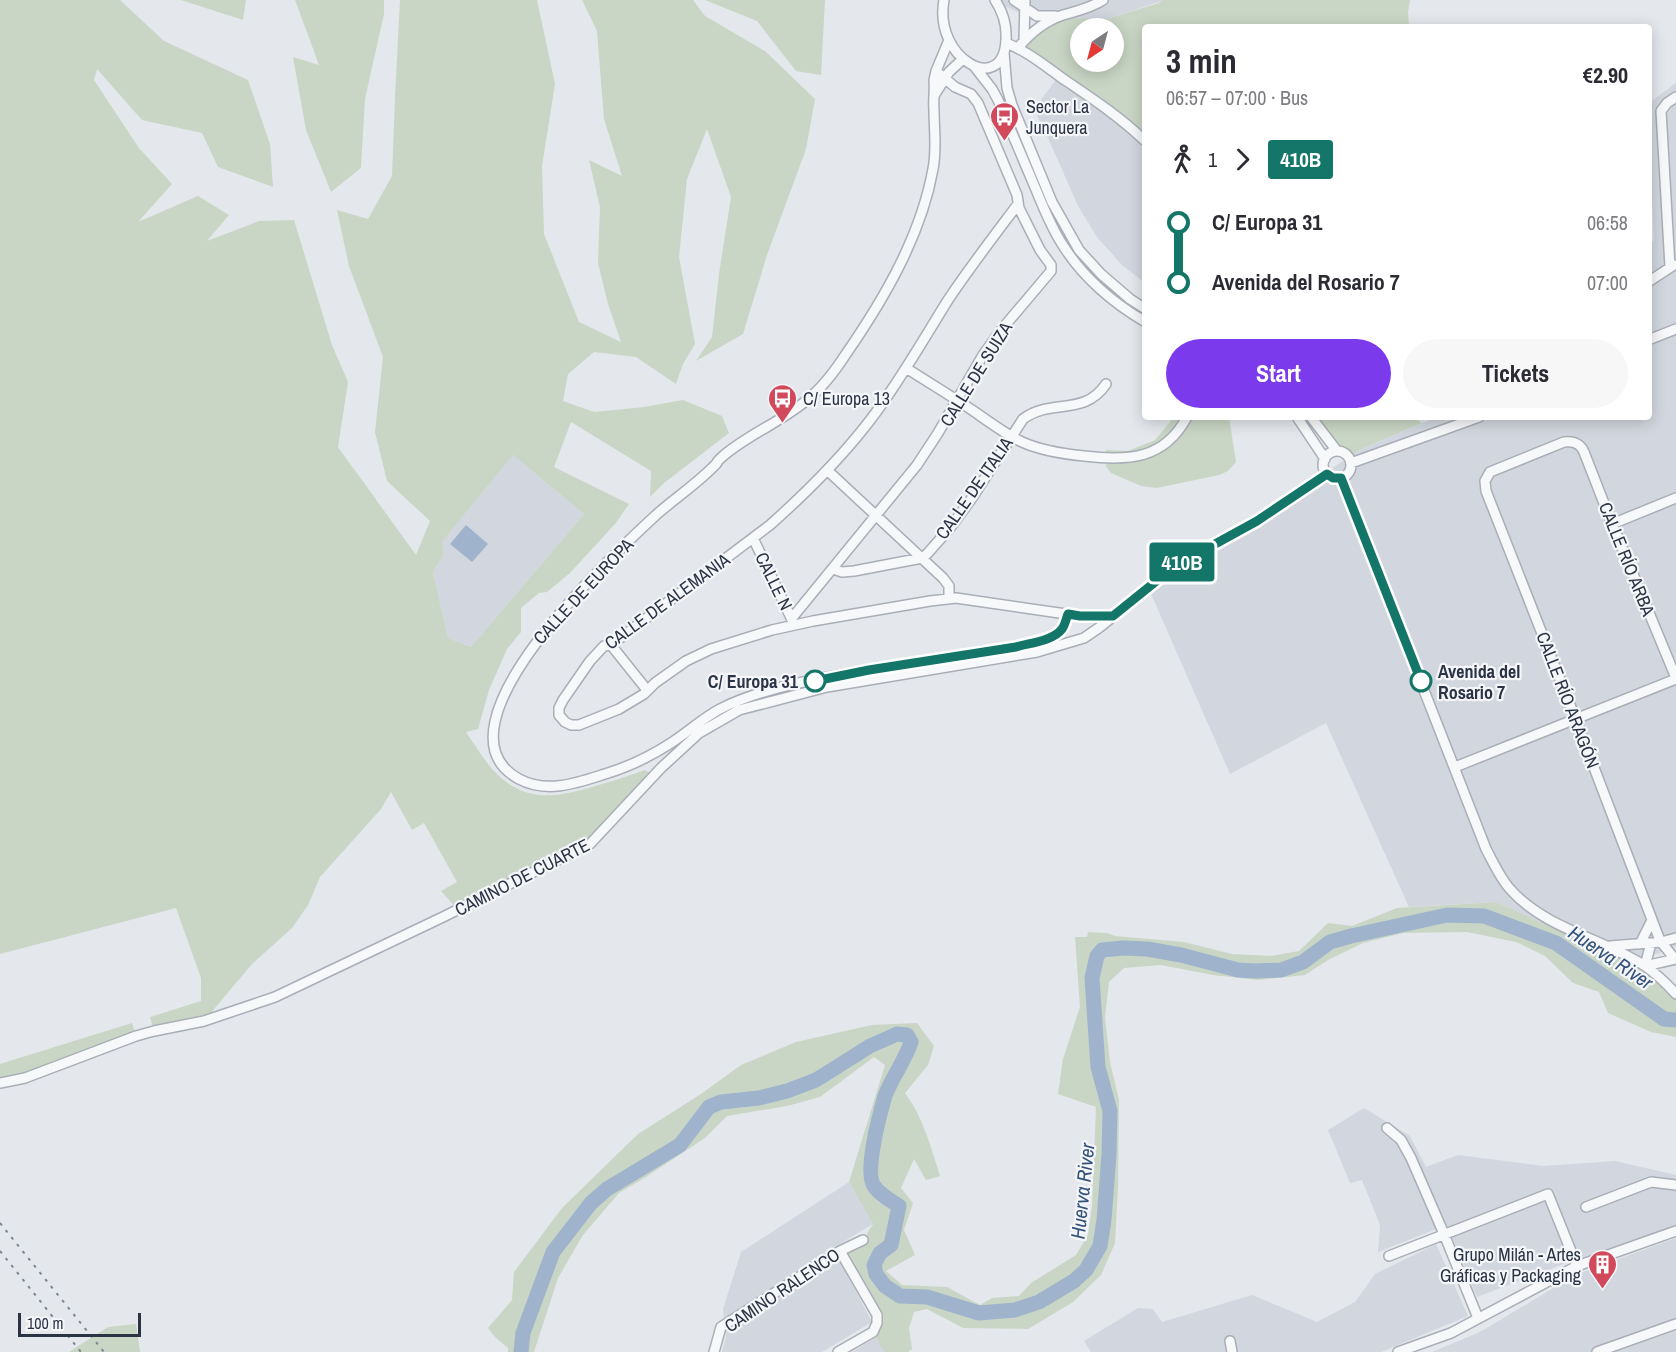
<!DOCTYPE html>
<html lang="en">
<head>
<meta charset="utf-8">
<style>
	:root { --surface:#fff; --page:#f7f7f7; --text:#2b2b33; --muted:#7c7c81; --accent:#7c3aed }
	body { margin:0; font-family:"Archivo Narrow",sans-serif; background:var(--page); color:var(--text); height:100vh; display:flex; flex-direction:column; font-size:22px; white-space:nowrap }
	* { box-sizing:border-box; margin:0 }
	p { font-size:20px; color:var(--muted) }
	.icon { flex:none; width:33px; height:33px; fill:none; stroke:currentColor; stroke-width:2; stroke-linecap:round; stroke-linejoin:round }
	.map { position:relative; flex:1; overflow:hidden }
	.details { position:absolute; left:1142px; top:24px; width:510px; height:396px; display:flex; flex-direction:column; background:var(--surface); border-radius:6px; box-shadow:0 3px 15px #0003 }
	.details>* { flex:none }
	.badge { padding:0 12px; border-radius:4px; font-size:21px; line-height:39px }
	.needle { width:39px; rotate:216deg }
	.buttons { position:absolute; left:1070px; top:18px; display:grid; gap:12px }
	.buttons a { display:grid; place-items:center; width:54px; height:54px; border-radius:50%; background:var(--surface); box-shadow:0 3px 15px #0003; font-size:30px }
	.scale { position:absolute; left:18px; bottom:15px; width:123px; box-sizing:border-box; padding-left:6px; border:3px solid #2b3445; border-top:0; font-size:16px; line-height:21px; white-space:nowrap; color:#2b3445; -webkit-text-stroke:4px #f4f6f9; paint-order:stroke }
	.map>.badge { position:absolute; translate:-50% -50%; box-shadow:0 0 0 3px #fff }
	.legs { display:flex; align-items:center; gap:9px; height:66px; padding:0 24px; font-size:20px }
	.legs p { margin-inline-start:auto }
	.head { display:flex; align-items:center; justify-content:space-between; height:102px; padding:0 24px }
	h1 { font-size:33px; font-weight:800; line-height:45px }
	.primary-button { display:flex; gap:12px; margin-top:auto; padding:12px 24px }
	.primary-button a { flex:1; height:69px; border-radius:36px; background:var(--accent); color:#fff; font-size:24px; font-weight:800; line-height:69px; text-align:center }
	.primary-button a+a { background:var(--page); color:var(--text) }
	ul { padding:0 24px; list-style:none }
	li { display:flex; align-items:center; gap:21px; height:60px; font-size:22px }
	li i { display:grid; place-items:center; width:9px; height:100%; margin:0 8px; background:currentColor }
	li i::after { content:''; width:15px; height:15px; margin:-8px; border:4px solid; border-radius:50%; background:var(--surface) }
	li p { margin-inline-start:auto }
	li:first-child i { background:linear-gradient(#0000 50%,currentColor 0) }
	li:last-child i { background:linear-gradient(currentColor 50%,#0000 0) }
	.map>svg:first-child { display:block }
</style>
</head>
<body>
<div class="map">
<svg width="1676" height="1352" viewBox="0 0 1676 1352">
	<rect width="100%" height="100%" fill="#e4e7ec"/>
	<path fill="#d2d6de" d="M991,0H1162L1159,2L1103,20L1027,16Z
		M1055,81L1104,114L1144,147V282L1122,265L1097,237L1078,206L1053,149L1034,109Z
		M1676,83V946L1633,964L1496,902L1409,907L1326,723L1230,774L1148,587L1313,482L1357,451L1437,417H1648V246L1654,240L1649,144V103Z
		M513,455L584,514L471,647L448,638L433,572L444,554L442,542Z
		M1364,1108L1410,1136L1426,1167L1458,1155L1544,1166L1615,1161L1676,1175V1226L1582,1257L1477,1297L1447,1225L1378,1252L1380,1225L1362,1180L1350,1183L1328,1130Z
		M849,1182L873,1224L833,1248L872,1322L822,1352H722L726,1337L723,1309L741,1252Z
		M1676,1238V1352H1432L1480,1332L1577,1274Z
		M1436,1244L1468,1316L1381,1352H1091L1084,1341L1138,1308L1153,1309L1162,1322L1252,1295L1317,1322L1355,1302L1375,1274Z
		M877,1337L884,1352H852Z"/>
	<path fill="#c9d6c5" fill-rule="evenodd" d="M0,0H120L164,41L248,80L270,144L273,187L218,167L202,133L142,120L97,69L94,80L139,148L172,184L138,222L198,196L229,215L207,241L259,221L294,220L332,345L348,382L338,447L416,555L430,521L387,481L375,432L383,357L349,266L337,210L368,219L392,176L395,97L400,0H537L555,84L542,166L544,234L579,322L621,342L608,304L598,263L600,207L589,160L622,176L604,119L597,31L582,0H693L705,16L765,51L815,99L806,149L767,255L743,334L696,361L712,337L719,274L731,197L707,129L687,179L679,257L695,344L683,364L676,384L636,357L594,352L568,374L563,401L594,412L644,407L683,400L722,416L729,433L664,483L650,497L651,471L571,422L554,467L629,504L615,524L570,573L547,592L539,593L521,608V632L507,649L489,690L478,729L466,732C475,745 483,759 493,770C524,803 553,798 592,787C610,782 628,776 645,770L654,776L590,844L458,910L441,891L457,882L424,823L412,830L391,792L381,809L320,877L308,905L292,928L252,964L204,1021L154,1031L150,1017L201,1001V978L176,908L0,954ZM513,455L584,514L471,647L448,638L433,572L444,554L442,542Z
		M181,0H246L243,20Z
		M295,0H384V14L365,99L361,168L331,192L306,130L293,57L319,65Z
		M705,0H825L821,75L796,71L757,21Z
		M1162,0H1410L1408,12L1409,27H1144V147L1104,114L1055,81L1058,76L1018,48L1058,17L1103,20L1159,3ZM1080,28H1113V62H1080Z
		M1174,417H1229L1236,462L1228,471L1219,475L1157,488L1141,486L1111,473L1106,466V450L1128,451L1155,440Z
		M1311,417H1413L1422,423L1357,451L1349,458L1342,452L1337,451Z
		M1496,902L1633,964L1645,966L1676,994V1037L1651,1032L1608,1013L1599,992L1573,983L1545,956L1516,942L1467,932L1403,933L1363,943L1328,960L1305,975L1259,980L1213,975L1161,965L1124,968L1109,982L1105,1017L1110,1062L1119,1100L1118,1187L1115,1243L1101,1275L1073,1302L1028,1329L963,1328L927,1309L914,1312L909,1328L912,1349L908,1352H884L873,1332L877,1323L840,1251L863,1240L873,1224L849,1182L885,1065L874,1057L820,1097L787,1106L727,1116L705,1138L646,1177L619,1193L583,1235L558,1278L534,1352H508V1348L495,1337L488,1328L512,1300L514,1272L562,1208L638,1134L701,1094L741,1065L796,1042L872,1025L917,1023L934,1046L928,1065L905,1093C923,1117 931,1147 940,1176L926,1180L914,1159L901,1188L913,1203L904,1230L915,1255L886,1271L902,1285L947,1287L980,1305L992,1298L1019,1296L1031,1283L1076,1255L1088,1235L1092,1207L1096,1107L1058,1094L1063,1059L1080,1007L1075,937H1087L1088,932L1107,933L1115,936L1184,942L1232,954L1271,956L1299,951L1328,923L1352,926L1397,908Z
		M132,1023L136,1036L0,1083V1064Z
		M136,1324L140,1352H69L108,1327Z"/>
	<path fill="#9fb4cc" d="M466,525L488,544L472,562L450,544Z"/>
	<g fill="none" stroke-linecap="round" stroke-linejoin="round">
		<path stroke="#9fb4cc" stroke-width="15" d="M521,1352L523,1333L553,1252L591,1203L607,1189L680,1145L709,1107L721,1102L759,1098L787,1091L816,1080L870,1046L897,1034L907,1035L911,1042C905,1061 892,1077 885,1096C880,1113 864,1172 874,1186C880,1195 890,1200 899,1206L891,1245L880,1253L874,1265L876,1274L885,1286L900,1296L927,1297L979,1313L1015,1310L1039,1302L1074,1281L1086,1270L1100,1246L1104,1220L1109,1154L1110,1111L1098,1067L1092,978L1097,956L1102,950L1123,948L1147,949L1181,955L1238,970L1255,971L1281,970L1303,962L1330,942L1351,936L1447,915L1484,916L1556,943L1664,1019L1676,1020"/>
		<defs>
			<path id="minor" d="M944,0C933,59 1003,97 1006,40C1007,25 1003,12 995,0
				M1014,0L1037,16H1055
				M949,40L936,71L934,80C935,90 933,100 934,110C934,130 937,149 933,169C921,236 884,299 846,354C835,371 823,387 808,399C782,422 748,434 722,457C713,465 721,460 712,468C695,485 674,499 656,515C615,553 425,728 519,779C547,794 577,783 605,774C628,767 651,756 671,743C688,732 703,718 720,709C763,687 822,678 869,670C908,663 947,658 986,651C1007,648 1040,645 1057,633C1064,628 1066,622 1068,614
				M1024,40L1025,0
				M1006,43C1027,51 1044,65 1062,78C1090,97 1119,116 1144,140
				M1018,48C1030,33 1045,21 1063,15C1077,11 1091,8 1103,0
				M1004,53L1007,88L1012,105L1052,202L1079,250L1101,274L1130,299L1144,308
				M974,66L992,89L998,100C1010,128 1022,156 1034,185C1043,206 1051,228 1064,247C1083,277 1113,303 1144,321
				M935,94L949,72L963,59
				M1018,204C994,236 970,267 948,300C923,340 900,381 871,419C842,457 806,493 770,525L611,645L604,646L590,661L563,700L559,708V715L565,722L571,725H579L619,709L644,694L655,683L686,661L711,649L772,630L813,621L930,601L956,598L1080,616H1114
				M1670,267L1661,111L1667,103L1676,97
				M1648,282L1674,265
				M1648,340L1676,329
				M906,368C928,382 951,396 972,410C988,421 1005,434 1022,442C1042,451 1063,454 1084,456C1128,461 1164,460 1187,417
				M1297,417L1325,459
				M1311,417L1337,451
				M1323 465a14 14 0 1 1 28 0a14 14 0 1 1-28 0Z
				M1351,463L1479,417
				M827,470L943,578L949,586V598
				M1341,478L1486,849C1493,862 1500,878 1510,889C1545,929 1602,938 1645,966C1657,974 1666,983 1676,994
				M1612,524L1676,498
				M753,538L793,622
				M833,569L842,572L854,571L922,558L927,554L950,528L972,498L1023,419C1051,398 1084,417 1106,384
				M792,618L917,465L938,433L983,355L1002,329L1051,271V265L1040,250L1019,208L1017,195L978,103L971,94L955,87L936,71
				M611,645L647,690
				M1455,767L1676,679
				M1640,944L1652,920
				M1610,946L1661,942L1676,938
				M1675,959L1661,942L1659,938L1574,715L1486,491L1485,481L1490,472L1564,442C1573,441 1580,443 1584,452L1607,511L1676,678
				M1645,966L1676,959
				M1645,966L1651,943
				M0,1083L25,1078L136,1036L154,1031L204,1021L275,997L443,917L590,844L661,768L699,733L739,710L827,687L1037,652L1084,638L1100,627L1175,566L1257,521L1327,474
				M1387,1128L1401,1140L1411,1158L1444,1234L1478,1318
				M1586,1207L1651,1182L1676,1185
				M1389,1256L1548,1194L1577,1266
				M1230,1341L1232,1352
				M714,1352L721,1327L840,1251L863,1240
				M838,1352L873,1332L877,1323V1315L840,1251
				M1398,1352L1451,1333L1577,1266L1676,1231
				M1597,1352L1676,1324"/>
		</defs>
		<use href="#minor" stroke="#a9aeb7" stroke-width="12"/>
		<use href="#minor" stroke="#f7f8fa" stroke-width="9"/>
		<path stroke="#7d8696" stroke-width="2" stroke-dasharray="3 6" stroke-linecap="butt" d="M0,1223L104,1352
			M0,1251L81,1352"/>
	</g>
	<g fill="none" stroke-linecap="round" stroke-linejoin="round">
		<defs>
			<path id="line-1" d="M815,681L869,670L1016,647C1029,643 1053,641 1062,629C1065,625 1066,619 1068,614L1080,616H1113L1175,566L1257,521L1327,474L1333,478H1341L1421,681"/>
		</defs>
		<use href="#line-1" stroke="#fff" stroke-width="14"/>
		<use href="#line-1" stroke="#147668" stroke-width="9"/>
	</g>
	<defs>
		<symbol id="bus-pin" viewBox="-11 -11 22 30"><path d="M0 17L-7.5 6A9.5 9.5 0 1 1 7.5 6Z" fill="#d1495b" stroke="#f4f6f9"/><path d="M-5-6H5V4H4V6H2V4H-2V6H-4V4H-5ZM-3.5-4V0h7V-4ZM-3.5 1.2v1.5H-2V1.2ZM2 1.2v1.5H3.5V1.2Z" fill="#fff"/></symbol>
		<symbol id="building-pin" viewBox="-11 -11 22 30"><path d="M0 17L-7.5 6A9.5 9.5 0 1 1 7.5 6Z" fill="#d1495b" stroke="#f4f6f9"/><path d="M-4-6H4V6H1V3H-1V6H-4ZM-2.5-4.3h1.7v1.8h-1.7ZM.8-4.3h1.7v1.8H.8ZM-2.5-1h1.7V.8h-1.7ZM.8-1h1.7V.8H.8Z" fill="#fff"/></symbol>
	</defs>
	<g fill-rule="evenodd">
		<use href="#bus-pin" x="988" y="100" width="33" height="45"/>
		<use href="#bus-pin" x="766" y="382" width="33" height="45"/>
		<use href="#building-pin" x="1586" y="1248" width="33" height="45"/>
	</g>
	<g fill="#fff" stroke="#147668" stroke-width="3">
		<circle cx="815" cy="681" r="10"/>
		<circle cx="1421" cy="681" r="10"/>
	</g>
	<g text-anchor="middle" dominant-baseline="central" stroke-width="4.5" stroke-linejoin="round" paint-order="stroke">
		<g font-size="18" fill="#2b3445" stroke="#f4f6f9" text-anchor="start">
			<text x="1026" y="106">Sector La<tspan x="1026" dy="21">Junquera</tspan></text>
			<text x="803" y="398">C/ Europa 13</text>
			<text x="1581" y="1254" text-anchor="end">Grupo Milán - Artes<tspan x="1581" dy="21">Gráficas y Packaging</tspan></text>
		</g>
		<g font-size="18" fill="#2b3445" stroke="#f4f6f9">
			<text transform="translate(976 374) rotate(-58)">CALLE DE SUIZA</text>
			<text transform="translate(974 488) rotate(-55)">CALLE DE ITALIA</text>
			<text transform="translate(1627 559) rotate(68)">CALLE RÍO ARBA</text>
			<text transform="translate(774 581) rotate(64)">CALLE N</text>
			<text transform="translate(583 591) rotate(-47)">CALLE DE EUROPA</text>
			<text transform="translate(667 601) rotate(-36)">CALLE DE ALEMANIA</text>
			<text transform="translate(1568 700) rotate(69)">CALLE RÍO ARAGÓN</text>
			<text transform="translate(522 877) rotate(-27)">CAMINO DE CUARTE</text>
			<text transform="translate(782 1290) rotate(-34)">CAMINO RALENCO</text>
		</g>
		<g font-size="18" font-weight="bold" fill="#2b3445" stroke="#f4f6f9" text-anchor="start">
			<text x="1438" y="671">Avenida del<tspan x="1438" dy="21">Rosario 7</tspan></text>
			<text x="798" y="681" text-anchor="end">C/ Europa 31</text>
		</g>
		<g font-size="20" font-style="italic" fill="#34527a" stroke="#f4f6f9">
			<text transform="translate(1611 957) rotate(34)">Huerva River</text>
			<text transform="translate(1082 1191) rotate(-84)">Huerva River</text>
		</g>
	</g>
</svg>
<div class="buttons">
<a><svg class="needle" viewBox="-14 -14 28 28"><path d="M0-13l5 13h-10z" fill="#e53935"/><path d="M0 13l5-13h-10z" fill="#7c7c81"/></svg></a>
</div>
<div class="scale">100 m</div>
<b class="badge" style="left:1182px;top:562px;background:#147668;color:#fff">410B</b>
<section class="details">
<div class="head"><div><h1>3 min</h1><p>06:57 – 07:00 · Bus</p></div><b>€2.90</b></div>
<div class="legs"><svg class="icon" aria-label="walk" viewBox="0 0 24 24"><circle cx="13" cy="4" r="2"/><path d="M13 8l-2 6 4 7M11 14l-3 7M7 12l3-4h3l4 4"/></svg>1<svg class="icon" aria-label="forward" viewBox="0 0 24 24"><path d="M9 5l7 7-7 7"/></svg><b class="badge" style="background:#147668;color:#fff">410B</b></div>
<ul>
<li><i style="color:#147668"></i><b>C/ Europa 31</b><p>06:58</p></li>
<li><i style="color:#147668"></i><b>Avenida del Rosario 7</b><p>07:00</p></li>
</ul>
<div class="primary-button"><a>Start</a><a>Tickets</a></div>
</section>
</div>
</body>
</html>
